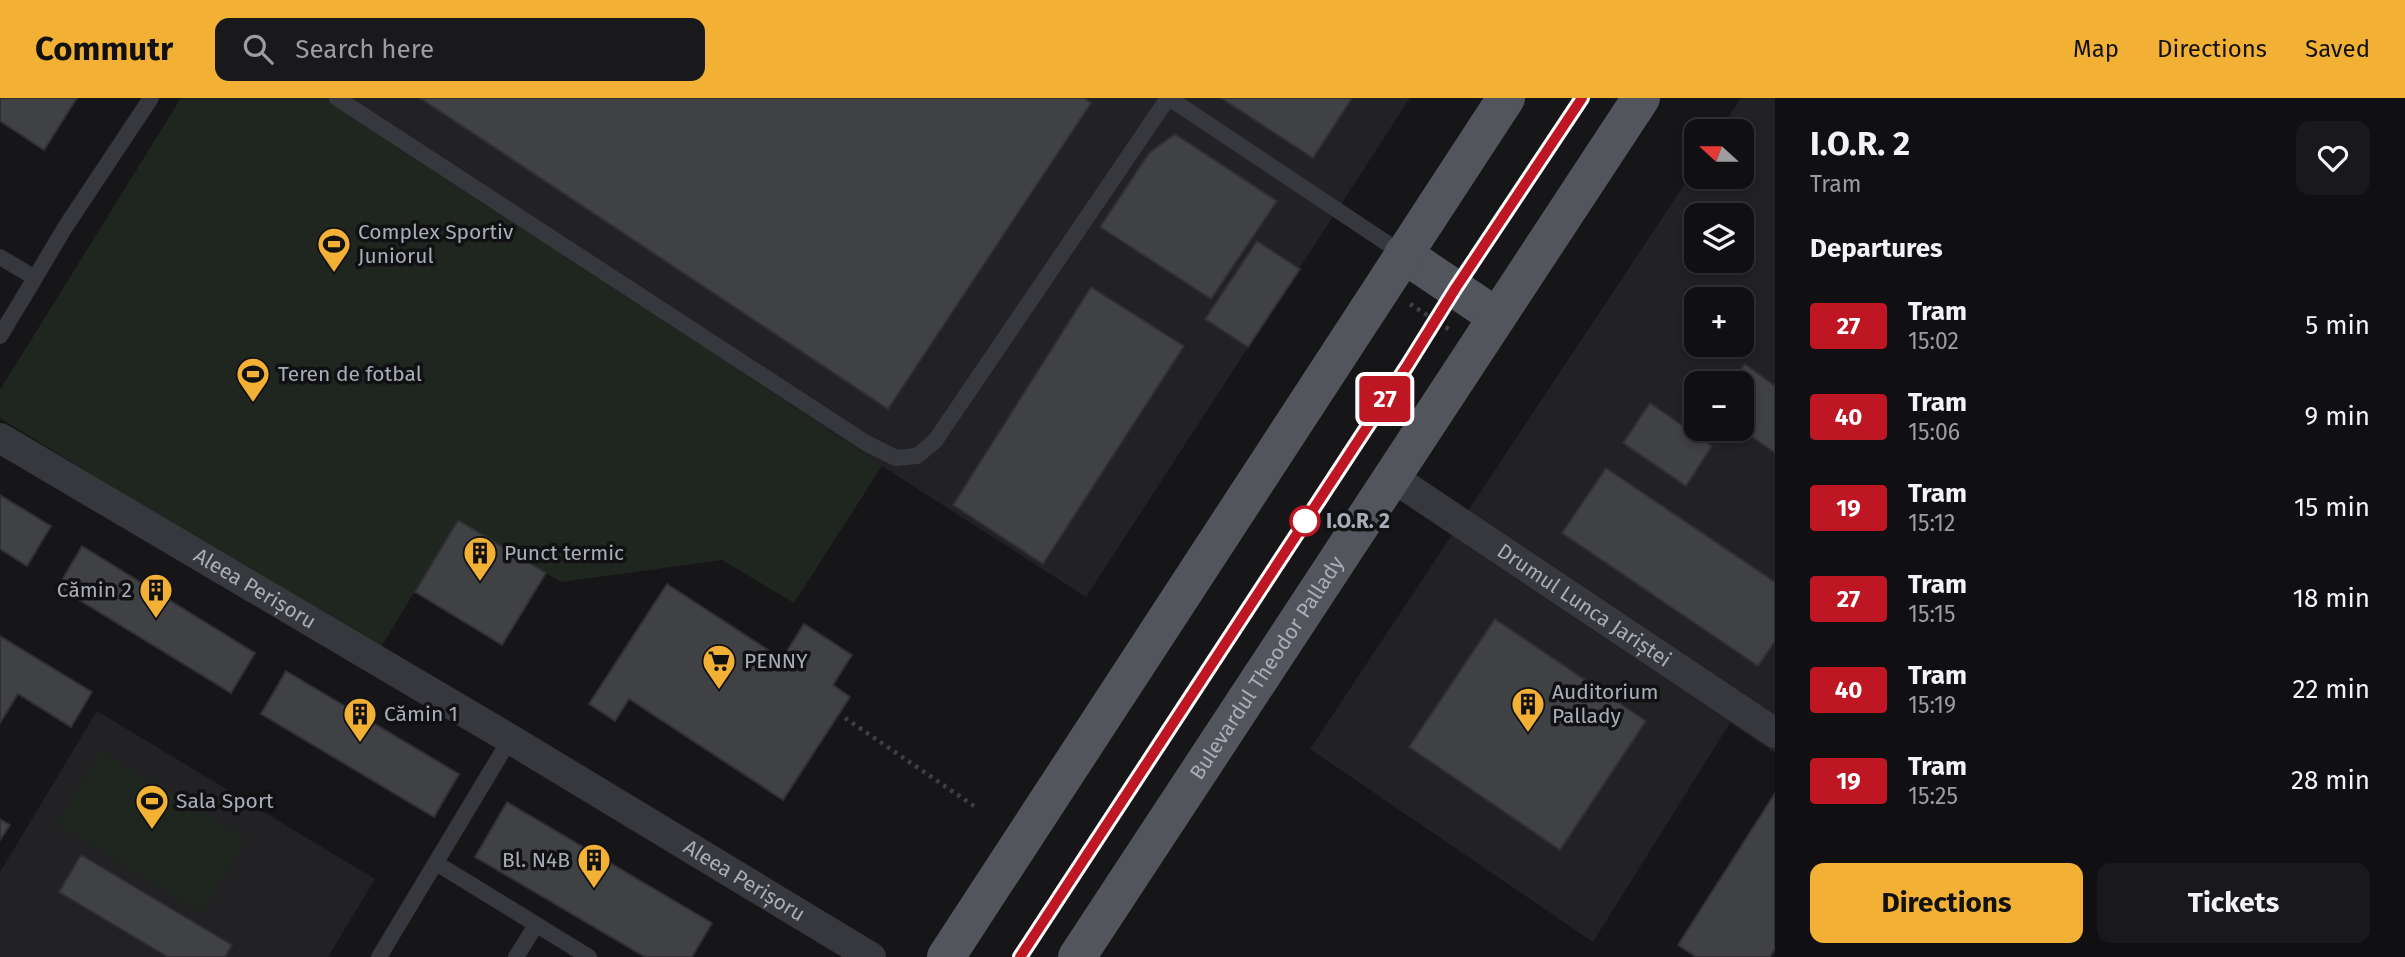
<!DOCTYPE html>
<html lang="en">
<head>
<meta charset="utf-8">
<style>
	:root { --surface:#101012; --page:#19191b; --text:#f1f3f6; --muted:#9c9d9f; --line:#303032; --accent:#f2b134 }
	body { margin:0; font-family:"Fira Sans",sans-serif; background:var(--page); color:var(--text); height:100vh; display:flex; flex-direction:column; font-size:26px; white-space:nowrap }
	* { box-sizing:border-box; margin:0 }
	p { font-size:23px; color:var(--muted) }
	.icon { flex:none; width:38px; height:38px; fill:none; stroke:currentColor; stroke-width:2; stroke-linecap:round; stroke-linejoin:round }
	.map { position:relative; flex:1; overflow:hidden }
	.panel { display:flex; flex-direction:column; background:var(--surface); width:630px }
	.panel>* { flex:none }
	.badge { padding:0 14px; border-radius:5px; font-size:24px; line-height:46px }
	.needle { width:46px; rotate:291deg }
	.fabs { position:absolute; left:1684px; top:21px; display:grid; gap:14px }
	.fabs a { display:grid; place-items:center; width:70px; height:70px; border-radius:14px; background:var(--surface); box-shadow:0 4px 10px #0003,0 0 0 2px var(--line); font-size:35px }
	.map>.badge { position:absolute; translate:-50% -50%; box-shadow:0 0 0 4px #fff }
	h2 { padding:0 35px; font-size:26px; line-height:63px }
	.round { display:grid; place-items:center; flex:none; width:74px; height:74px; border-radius:14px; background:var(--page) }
	.head { display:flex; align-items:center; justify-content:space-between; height:119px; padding:0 35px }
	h1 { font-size:33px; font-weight:700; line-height:52px }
	.cta { display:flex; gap:14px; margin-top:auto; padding:14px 35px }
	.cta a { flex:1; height:80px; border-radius:14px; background:var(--accent); color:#111; font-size:28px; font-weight:700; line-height:80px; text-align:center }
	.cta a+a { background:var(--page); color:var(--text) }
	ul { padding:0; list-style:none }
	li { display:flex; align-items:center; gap:21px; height:91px; padding:0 35px }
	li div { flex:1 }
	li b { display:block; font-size:26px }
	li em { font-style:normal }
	li .badge { min-width:77px; font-weight:700; text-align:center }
	header { display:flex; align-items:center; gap:42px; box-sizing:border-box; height:98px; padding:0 35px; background:var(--accent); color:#111 }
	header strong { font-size:33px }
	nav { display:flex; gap:38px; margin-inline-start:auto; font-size:24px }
	.search { width:490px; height:63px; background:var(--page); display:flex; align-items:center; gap:18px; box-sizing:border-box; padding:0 24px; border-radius:14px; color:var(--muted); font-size:26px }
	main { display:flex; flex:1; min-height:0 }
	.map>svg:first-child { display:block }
</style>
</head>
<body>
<header>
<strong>Commutr</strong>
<div class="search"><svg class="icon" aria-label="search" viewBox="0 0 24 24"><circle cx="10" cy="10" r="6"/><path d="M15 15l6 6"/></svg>Search here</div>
<nav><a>Map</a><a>Directions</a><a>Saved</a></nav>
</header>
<main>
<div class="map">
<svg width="1775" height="859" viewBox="0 0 1775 859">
	<rect width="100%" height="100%" fill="#161618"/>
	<path fill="#222225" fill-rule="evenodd" d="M337,0H1410L1086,499L882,368Z
		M1741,0H1775V655L1730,625L1593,844L1310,651L1696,69V79H1741V33H1719ZM1696,117H1741V163H1696ZM1696,201H1741V247H1696ZM1696,285H1741V331H1696Z
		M97,613L375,781L328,859H0V774Z"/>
	<path fill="#1e261f" d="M181,0H337L882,368L794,505L722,462L561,484L458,422L378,554L0,320V292Z
		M101,653L247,741L202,815L57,726Z"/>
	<path fill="#404145" stroke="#303034" stroke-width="2" d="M0,0H77L44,52L0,23Z
		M420,0H1084L1091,5L888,311Z
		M1221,0H1352L1313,60Z
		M1175,36L1277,103L1211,201L1100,129L1149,55Z
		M1257,143L1300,171L1248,249L1205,221Z
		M1091,189L1184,248L1043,466L953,407Z
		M1745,266L1775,288V355L1741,331V285H1731Z
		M1650,305L1712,348L1686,388L1623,345Z
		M1606,370L1775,484V543L1758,568L1562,435Z
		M0,397L51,428L27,468L0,451Z
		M458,422L546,475L502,547L415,494Z
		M82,448L255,555L231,595L58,489Z
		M667,486L782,561L804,526L852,557L833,587L850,599L783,702L629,601L615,623L589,606Z
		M1495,521L1646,623L1560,752L1409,649Z
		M0,538L92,594L71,629L18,596L0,625Z
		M286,573L459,676L434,719L261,616Z
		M1775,695V851L1770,859H1696L1678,847Z
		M507,704L712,825L692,859H645L475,759Z
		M0,721L10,727L0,742Z
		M81,757L232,847L225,859H168L59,794Z"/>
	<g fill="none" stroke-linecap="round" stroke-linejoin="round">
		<path stroke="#3d3f44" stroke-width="4.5" stroke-dasharray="3.5 5" stroke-linecap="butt" d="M1410,206L1450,232
			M845,620L974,708"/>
		<path stroke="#37383d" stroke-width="16" d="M337,0L866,345L896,360L917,358L935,343L1168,0
			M1169,0L1403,156
			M0,159L35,180L64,131L151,0
			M0,238L35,180
			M436,765L589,859
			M379,859L510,641
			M516,859L536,827"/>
		<g stroke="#37383d" stroke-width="30">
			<path id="s1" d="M0,340L510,641L871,859"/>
			<path id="s2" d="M1392,379L1775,635"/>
		</g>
		<g stroke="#53555c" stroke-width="38">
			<path d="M1403,156L1497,219"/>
			<path d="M946,859L1506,0"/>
			<path id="s3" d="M1077,859L1641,0"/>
		</g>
	</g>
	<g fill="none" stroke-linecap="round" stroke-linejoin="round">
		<defs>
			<path id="line" d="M1020,859L1407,268L1455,191L1582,0"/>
		</defs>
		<use href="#line" stroke="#fff" stroke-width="16"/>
		<use href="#line" stroke="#be1622" stroke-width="10"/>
	</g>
	<defs>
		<symbol id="stadium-pin" viewBox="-11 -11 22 30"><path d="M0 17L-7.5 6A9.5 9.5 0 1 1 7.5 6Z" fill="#f2b134" stroke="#111113"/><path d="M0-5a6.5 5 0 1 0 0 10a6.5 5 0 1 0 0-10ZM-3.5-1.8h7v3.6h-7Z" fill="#111"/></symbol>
		<symbol id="building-pin" viewBox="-11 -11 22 30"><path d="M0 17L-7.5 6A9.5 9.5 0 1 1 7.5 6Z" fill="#f2b134" stroke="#111113"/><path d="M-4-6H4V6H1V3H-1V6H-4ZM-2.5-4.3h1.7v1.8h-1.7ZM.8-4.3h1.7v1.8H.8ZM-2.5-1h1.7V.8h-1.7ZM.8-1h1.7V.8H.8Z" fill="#111"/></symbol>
		<symbol id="supermarket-pin" viewBox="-11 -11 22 30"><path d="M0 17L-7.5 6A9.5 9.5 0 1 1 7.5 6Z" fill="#f2b134" stroke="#111113"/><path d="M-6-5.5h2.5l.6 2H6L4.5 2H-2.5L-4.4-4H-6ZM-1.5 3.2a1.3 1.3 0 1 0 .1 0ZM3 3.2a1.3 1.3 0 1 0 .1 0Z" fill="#111"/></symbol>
	</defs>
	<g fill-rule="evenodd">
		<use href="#stadium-pin" x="315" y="127" width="38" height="52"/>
		<use href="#stadium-pin" x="234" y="257" width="38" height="52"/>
		<use href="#building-pin" x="461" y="436" width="38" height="52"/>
		<use href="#building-pin" x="137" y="473" width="38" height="52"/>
		<use href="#supermarket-pin" x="700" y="544" width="38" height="52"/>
		<use href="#building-pin" x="1509" y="587" width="38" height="52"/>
		<use href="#building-pin" x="341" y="597" width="38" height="52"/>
		<use href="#stadium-pin" x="133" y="684" width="38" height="52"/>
		<use href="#building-pin" x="575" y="743" width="38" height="52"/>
	</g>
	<circle fill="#fff" stroke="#be1622" stroke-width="3.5" cx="1305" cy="423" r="14"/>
	<g text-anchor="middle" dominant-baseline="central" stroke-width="7" stroke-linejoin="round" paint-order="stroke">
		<g font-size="21" fill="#a8adb8" stroke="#111113" text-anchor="start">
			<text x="358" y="134">Complex Sportiv<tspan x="358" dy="24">Juniorul</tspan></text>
			<text x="278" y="276">Teren de fotbal</text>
			<text x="504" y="455">Punct termic</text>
			<text x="132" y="492" text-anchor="end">Cămin 2</text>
			<text x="744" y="563">PENNY</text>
			<text x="1552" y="594">Auditorium<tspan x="1552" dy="24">Pallady</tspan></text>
			<text x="384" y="616">Cămin 1</text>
			<text x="176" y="703">Sala Sport</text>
			<text x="570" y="762" text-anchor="end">Bl. N4B</text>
		</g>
		<g font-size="21" font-weight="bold" fill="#a8adb8" stroke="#111113" text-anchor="start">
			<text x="1326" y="423">I.O.R. 2</text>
		</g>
		<g font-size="21" fill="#a8adb8" stroke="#111113">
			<text stroke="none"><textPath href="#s1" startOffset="296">Aleea Perișoru</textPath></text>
			<text stroke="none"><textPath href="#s2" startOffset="231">Drumul Lunca Jariștei</textPath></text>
			<text stroke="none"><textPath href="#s3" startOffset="346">Bulevardul Theodor Pallady</textPath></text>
			<text stroke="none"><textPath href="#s1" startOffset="866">Aleea Perișoru</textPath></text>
		</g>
	</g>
</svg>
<div class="fabs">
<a><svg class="needle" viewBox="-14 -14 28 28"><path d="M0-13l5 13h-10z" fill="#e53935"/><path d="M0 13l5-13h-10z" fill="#9c9d9f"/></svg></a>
<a><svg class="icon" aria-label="layers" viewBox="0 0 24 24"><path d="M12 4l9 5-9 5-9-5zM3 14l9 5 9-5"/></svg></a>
<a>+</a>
<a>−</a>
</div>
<b class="badge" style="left:1385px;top:301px;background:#be1622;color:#fff">27</b>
</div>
<section class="panel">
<div class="head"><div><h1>I.O.R. 2</h1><p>Tram</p></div><a class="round"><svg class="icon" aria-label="heart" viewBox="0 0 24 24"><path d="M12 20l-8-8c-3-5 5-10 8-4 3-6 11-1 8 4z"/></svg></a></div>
<h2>Departures</h2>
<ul>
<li><span class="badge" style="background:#be1622;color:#fff">27</span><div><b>Tram</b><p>15:02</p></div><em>5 min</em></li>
<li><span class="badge" style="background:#be1622;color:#fff">40</span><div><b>Tram</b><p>15:06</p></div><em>9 min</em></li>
<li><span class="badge" style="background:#be1622;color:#fff">19</span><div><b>Tram</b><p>15:12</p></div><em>15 min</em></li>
<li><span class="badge" style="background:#be1622;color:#fff">27</span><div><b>Tram</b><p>15:15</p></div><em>18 min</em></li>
<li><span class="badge" style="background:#be1622;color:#fff">40</span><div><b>Tram</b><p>15:19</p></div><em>22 min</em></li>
<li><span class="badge" style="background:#be1622;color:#fff">19</span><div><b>Tram</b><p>15:25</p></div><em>28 min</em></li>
</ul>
<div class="cta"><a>Directions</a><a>Tickets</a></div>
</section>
</main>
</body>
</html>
